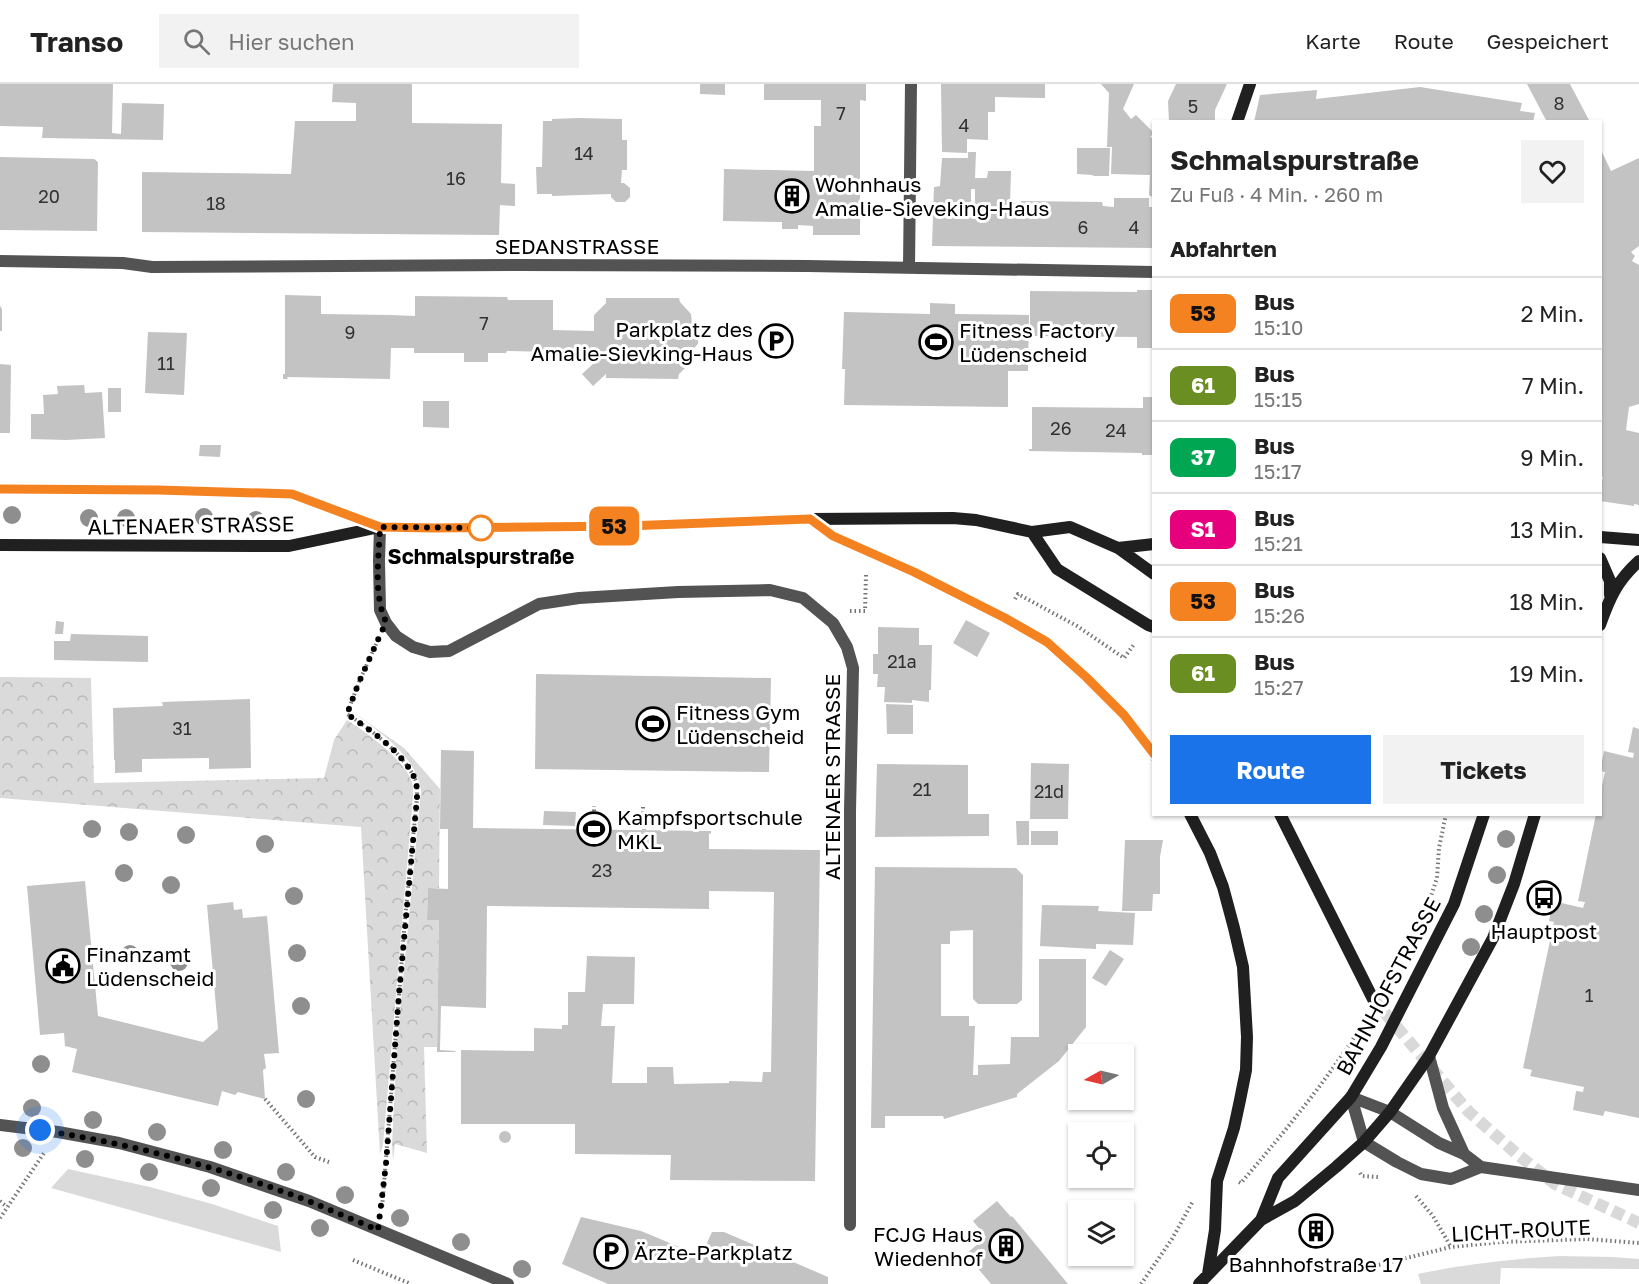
<!DOCTYPE html>
<html lang="de">
<head>
<meta charset="utf-8">
<style>
	:root { --surface:#fff; --page:#f2f2f2; --text:#222; --muted:#767676; --line:#e0e0e0; --accent:#1a73e8 }
	body { margin:0; font-family:"Golos Text",sans-serif; background:var(--page); color:var(--text); height:100vh; display:flex; flex-direction:column; font-size:22px; white-space:nowrap }
	* { box-sizing:border-box; margin:0 }
	p { font-size:20px; color:var(--muted) }
	.icon { flex:none; width:33px; height:33px; fill:none; stroke:currentColor; stroke-width:2; stroke-linecap:round; stroke-linejoin:round }
	.map { position:relative; flex:1; overflow:hidden }
	.details { position:absolute; left:1152px; top:36px; width:450px; height:696px; display:flex; flex-direction:column; background:var(--surface); border-radius:0px; box-shadow:0 2px 4px #0004 }
	.details>* { flex:none }
	.badge { padding:0 12px; border-radius:9px; font-size:21px; line-height:39px }
	.needle { width:39px; rotate:262deg }
	.controls { position:absolute; left:1068px; top:960px; display:grid; gap:12px }
	.controls a { display:grid; place-items:center; width:66px; height:66px; border-radius:0px; background:var(--surface); box-shadow:0 2px 4px #0004; font-size:30px }
	.you { position:absolute; width:30px; height:30px; margin:-15px; border:4px solid #fff; border-radius:50%; background:#1a73e8; box-shadow:0 0 0 9px #1a73e833 }
	.map>.badge { position:absolute; translate:-50% -50%; box-shadow:0 0 0 3px #fff }
	h2 { padding:0 18px; font-size:22px; line-height:54px }
	.round { display:grid; place-items:center; flex:none; width:63px; height:63px; border-radius:0px; background:var(--page) }
	.overview { display:flex; align-items:center; justify-content:space-between; height:102px; padding:0 18px }
	h1 { font-size:28px; font-weight:700; line-height:45px }
	.primary-button { display:flex; gap:12px; margin-top:auto; padding:12px 18px }
	.primary-button a { flex:1; height:69px; border-radius:0px; background:var(--accent); color:#fff; font-size:24px; font-weight:700; line-height:69px; text-align:center }
	.primary-button a+a { background:var(--page); color:var(--text) }
	ul { padding:0; list-style:none }
	li { display:flex; align-items:center; gap:18px; height:72px; padding:0 18px; border-top:2px solid var(--line) }
	li div { flex:1 }
	li b { display:block; font-size:22px }
	li em { font-style:normal }
	li .badge { min-width:66px; font-weight:700; text-align:center }
	header { display:flex; align-items:center; gap:36px; box-sizing:border-box; height:84px; padding:0 30px; background:var(--surface); border-bottom:2px solid var(--line) }
	header strong { font-size:28px }
	nav { display:flex; gap:33px; margin-inline-start:auto; font-size:21px }
	.search { width:420px; height:54px; background:var(--page); display:flex; align-items:center; gap:15px; box-sizing:border-box; padding:0 21px; border-radius:0px; color:var(--muted); font-size:22px }
	.map>svg:first-child { display:block }
</style>
</head>
<body>
<header>
<strong>Transo</strong>
<div class="search"><svg class="icon" aria-label="search" viewBox="0 0 24 24"><circle cx="10" cy="10" r="6"/><path d="M15 15l6 6"/></svg>Hier suchen</div>
<nav><a>Karte</a><a>Route</a><a>Gespeichert</a></nav>
</header>
<div class="map">
<svg width="1639" height="1200" viewBox="0 0 1639 1200">
	<defs>
		<pattern id="forest-crowns" width="20" height="18" patternUnits="userSpaceOnUse" patternTransform="scale(1.5)"><rect width="20" height="18" fill="#dadada"/><path d="M2 6a3 3 0 1 1 6 0M12 15a3 3 0 1 1 6 0" fill="none" stroke="#b9b9b9"/></pattern>
	</defs>
	<rect width="100%" height="100%" fill="#fff"/>
	<path fill="#dadada" d="M68,1085L150,1103L212,1120L278,1142L281,1168L51,1104Z
		M1559,1172L1613,1173L1639,1175V1185L1501,1184L1500,1200H1421L1418,1190C1464,1180 1511,1175 1559,1172Z"/>
	<path fill="url(#forest-crowns)" d="M0,593L91,594L94,699L324,694L334,656L347,636C367,649 404,675 412,698C413,702 413,708 413,712L383,1061L380,1070L361,743L0,714Z
		M353,628L404,664L440,705L439,804L428,805L427,835L439,836L437,963H424L427,1069L395,1060L393,1077L392,1060L397,960L421,707C416,671 380,649 353,628Z"/>
	<path fill="#c3c3c3" fill-rule="evenodd" d="M0,0H113L112,49L121,50L122,19L164,20L163,56L42,54L43,43L0,42Z
		M333,0H412V39L502,40L501,99L515,100V122L500,121L499,151L142,148V88L291,90L295,37H356V19L332,18Z
		M700,0H725V11L700,10Z
		M764,0H866V17L860,16V151H813V142L798,141V145H782V138L723,137L724,85L814,87V42H821V16H764Z
		M941,0H1045V14L995,13V28H988V56L967,55V69L942,68Z
		M1101,0H1134L1123,25L1131,35L1136,31L1154,49L1150,53L1154,54V114L1149,111L1150,91L1111,90L1112,63H1107L1109,9Z
		M1176,0H1227L1215,26V38H1169L1168,17Z
		M1527,0H1570L1590,38H1547Z
		M1420,3L1522,19L1520,27L1535,29L1533,38H1254L1260,11L1317,6L1316,15Z
		M578,34L622,35V56H627V86H622L621,99H624L630,104V113L625,118H616L611,113V110L552,112V110H537L536,83H542L543,37H552V35Z
		M1077,64H1110L1109,92H1094L1092,91L1077,90Z
		M1600,64L1611,87L1639,74V162L1631,168L1635,172L1632,177L1639,181V320L1629,323L1626,346L1639,349V421L1634,420V422L1600,417V402L1603,393L1600,392Z
		M968,68H976L975,94H987L988,87H1011L1010,119H1021V117L1102,118L1103,122L1114,123V114H1149V123H1154V164L932,162L934,103L940,102L942,74H968ZM971,105H975V120H971Z
		M0,73L94,75L98,78L97,147L0,146Z
		M1137,206H1154V264H1137V253L1030,252V207L1137,208Z
		M285,211L321,212V230L391,231L415,232V212L507,213L508,216H553V246L594,247V231L606,219V214H679L680,218L691,230L692,240L698,247V260L691,267V278L679,290L678,295L606,294V290L593,302L582,290L594,279V275H561L552,268L507,267L506,269H488V278H464V269H414V264H391L390,295L287,293L288,295H283V290H285Z
		M930,219L955,220V230L1029,231L1028,287H1008V323L844,321L845,285H842L844,228L930,230Z
		M0,222L2,225V247H0Z
		M148,248L187,249L184,311L145,309Z
		M0,280L11,281L10,349H0Z
		M84,301L85,309L102,308L105,354L66,356L31,355V330H44L43,311L58,310L57,302Z
		M108,304H121V328H108Z
		M1143,313H1154V371H1142V369L1029,367V365H1032V323L1143,324Z
		M423,317H449V344L423,343Z
		M200,361H221L220,373L199,372Z
		M966,536L990,549L977,573L953,559Z
		M56,537L64,538L63,550H55Z
		M878,543L919,544V561H932L931,606H929V618L912,616V619L884,618L885,603H877L878,590H873V570H878Z
		M71,550L148,552V578L54,576V557H70Z
		M536,590L771,594L769,688L535,685Z
		M250,615L251,684L209,685V674L142,675V688L115,689V676H114L113,624L163,622L162,618Z
		M886,620L913,621V650H887Z
		M1633,643L1639,645V1034L1605,1027L1603,1032L1573,1026L1576,1007L1583,1008L1584,1003L1530,992L1532,986L1523,984L1554,838L1549,837L1553,817L1583,824L1585,818L1578,817L1596,730H1600V711L1605,688L1600,687L1604,667L1633,674L1634,669L1628,668Z
		M441,666L474,667L473,744L711,747V750L709,749V765L820,766L815,1097L670,1096L671,1071L575,1070V1040H461V966L534,967V944L562,945V941H568V908H585L587,872L635,873L634,920H603L601,942H615L612,999H647V983H673L674,1000L729,999V997L762,998L763,988H771L774,808L709,807V825L487,822L486,924L441,922L440,966L456,967L455,968H437L439,836H427L428,804L448,805V745H440Z
		M1031,679L1069,680L1068,735H1030Z
		M877,680L968,681V730H989V752L875,753Z
		M544,727L576,728L575,742L543,741Z
		M1016,737H1029V761H1017Z
		M1031,747H1058V761H1031Z
		M1125,756H1163L1160,773V810H1153L1152,827H1122Z
		M875,783L1016,784L1023,791L1022,916L1017,920H978L973,915V846L950,847V860H941V932H969V942H975L973,991H978V981L1010,980L1011,953H1039V875H1086V943L1059,977L1017,1010V1013L944,1035L943,1032H885V1044H871Z
		M85,797L98,932L203,958L218,945L207,821L233,818L234,826L242,825L243,834L267,832L279,969L264,970L266,984L263,986L265,1015L238,1008L235,1011L222,1007L218,1022L72,988L77,965L65,962L64,949L40,951L27,802Z
		M1042,821L1099,822L1098,827L1135,829L1133,861L1096,860V865L1040,862Z
		M1110,866L1124,875L1106,902L1092,894Z
		M499 1053a6 6 0 1 1 12 0a6 6 0 1 1-12 0Z
		M997,1117L1011,1133L1012,1132L1068,1200H991L966,1170L986,1153L973,1137Z
		M1318,1129L1334,1149L1315,1165L1303,1153L1304,1152L1298,1145Z
		M581,1133L641,1147L701,1172L712,1148H724L828,1193V1200H608L562,1180Z"/>
	<g fill="none" stroke-linecap="round" stroke-linejoin="round">
		<path stroke="#d9d9d9" stroke-width="12" stroke-dasharray="12 6" stroke-linecap="butt" d="M1373,915L1469,1028L1517,1070L1555,1100L1639,1139"/>
		<path stroke="#757575" stroke-width="4" stroke-dasharray="1.5 3" stroke-linecap="butt" d="M1015,515L1018,510L1077,542L1124,574L1135,559
			M850,527H865L866,490
			M376,560L359,598L347,630C370,645 404,670 415,695C418,700 417,708 417,714L405,835L382,1125
			M643,723L644,746
			M594,745V722
			M1430,815L1437,794L1439,764L1446,730
			M265,1015L315,1073L329,1078
			M1360,1089L1362,1092L1378,1093
			M1239,1098L1241,1099C1286,1046 1329,994 1366,935
			M1416,1112L1433,1132L1451,1163
			M0,1117L7,1123
			M0,1134L44,1069
			M353,1176L411,1200
			M1370,1183L1451,1163L1501,1158L1587,1155L1639,1159
			M1141,1200L1172,1155L1193,1117"/>
		<path stroke="#535353" stroke-width="12" d="M0,177L123,179L152,183L519,181L808,182L1154,188
			M909,184L911,0
			M380,443L379,477L380,526L386,539L396,552L413,563L430,568L449,567L539,520L579,514L678,508L770,506L803,514L833,539L847,563L853,584L850,727V1141
			M1429,972L1443,1024L1464,1070
			M1351,1013L1390,1028L1439,1059L1464,1070L1481,1083L1639,1106
			M1351,1013L1364,1058L1397,1078L1421,1090L1451,1095L1481,1083
			M0,1041L58,1048L119,1059L210,1083L309,1117L508,1200"/>
		<path stroke="#202020" stroke-width="12" d="M1237,38L1250,0
			M0,405L158,406L292,410L379,443
			M809,435L833,452L914,488L1005,534L1047,558L1086,593L1124,631L1154,671
			M1032,448L1057,485L1148,541L1154,543
			M1600,453L1639,456
			M0,461L289,462L380,443L433,444L627,442L809,435L953,434L976,436L1032,448L1070,443L1118,464L1154,490
			M1118,464L1154,460
			M1600,474L1610,497V511
			M1600,541C1610,513 1617,497 1639,477
			M1190,730L1210,769L1223,803L1234,844L1243,883L1247,953L1246,986L1240,1016L1234,1044L1217,1097L1215,1146L1208,1190
			M1280,730L1373,915
			M1261,1136L1278,1094L1351,1013L1381,963L1454,820L1484,730
			M1199,1200L1261,1136L1295,1117L1336,1083L1364,1058L1390,1028L1429,972L1493,854L1514,800L1535,730"/>
	</g>
	<g fill="#8e8e8e">
		<circle cx="12" cy="431" r="9"/>
		<circle cx="204" cy="433" r="9"/>
		<circle cx="89" cy="434" r="9"/>
		<circle cx="126" cy="434" r="9"/>
		<circle cx="256" cy="436" r="9"/>
		<circle cx="92" cy="745" r="9"/>
		<circle cx="129" cy="748" r="9"/>
		<circle cx="186" cy="751" r="9"/>
		<circle cx="1506" cy="755" r="9"/>
		<circle cx="265" cy="760" r="9"/>
		<circle cx="124" cy="789" r="9"/>
		<circle cx="1497" cy="791" r="9"/>
		<circle cx="171" cy="801" r="9"/>
		<circle cx="294" cy="812" r="9"/>
		<circle cx="1484" cy="830" r="9"/>
		<circle cx="1471" cy="863" r="9"/>
		<circle cx="297" cy="869" r="9"/>
		<circle cx="130" cy="870" r="9"/>
		<circle cx="179" cy="878" r="9"/>
		<circle cx="301" cy="922" r="9"/>
		<circle cx="41" cy="980" r="9"/>
		<circle cx="306" cy="1015" r="9"/>
		<circle cx="32" cy="1024" r="9"/>
		<circle cx="93" cy="1036" r="9"/>
		<circle cx="157" cy="1048" r="9"/>
		<circle cx="23" cy="1064" r="9"/>
		<circle cx="223" cy="1066" r="9"/>
		<circle cx="85" cy="1075" r="9"/>
		<circle cx="149" cy="1088" r="9"/>
		<circle cx="286" cy="1088" r="9"/>
		<circle cx="211" cy="1104" r="9"/>
		<circle cx="345" cy="1111" r="9"/>
		<circle cx="273" cy="1126" r="9"/>
		<circle cx="400" cy="1134" r="9"/>
		<circle cx="320" cy="1144" r="9"/>
		<circle cx="461" cy="1158" r="9"/>
		<circle cx="522" cy="1185" r="9"/>
	</g>
	<g fill="none" stroke-linecap="round" stroke-linejoin="round">
		<defs>
			<path id="line" d="M0,405L158,406L292,410L380,443L433,444L627,442L810,435L833,452L914,488L1005,534L1047,558L1086,593L1124,631L1154,670"/>
		</defs>
		<use href="#line" stroke="#fff" stroke-width="14"/>
		<use href="#line" stroke="#f58220" stroke-width="9"/>
		<path stroke="#000" stroke-width="6" stroke-dasharray="0 10.8" d="M40,1046C133,1060 223,1084 311,1118C333,1127 356,1137 378,1146L386,1080L399,910L417,714C417,708 417,700 415,695C404,669 370,646 347,630L359,598L386,538C373,510 379,474 380,443L481,444"/>
	</g>
	<defs>
		<symbol id="building-ring" viewBox="-11 -11 22 22"><circle r="9.5" fill="#fff" stroke="#000" stroke-width="1.5"/><path d="M-4-6H4V6H1V3H-1V6H-4ZM-2.5-4.3h1.7v1.8h-1.7ZM.8-4.3h1.7v1.8H.8ZM-2.5-1h1.7V.8h-1.7ZM.8-1h1.7V.8H.8Z" fill="#000"/></symbol>
		<symbol id="parking-ring" viewBox="-11 -11 22 22"><circle r="9.5" fill="#fff" stroke="#000" stroke-width="1.5"/><path d="M-3.5-5.5H1a3.5 3.5 0 0 1 0 7H-1V5.5H-3.5ZM-1-3.4V-.6H.8a1.4 1.4 0 0 0 0-2.8Z" fill="#000"/></symbol>
		<symbol id="stadium-ring" viewBox="-11 -11 22 22"><circle r="9.5" fill="#fff" stroke="#000" stroke-width="1.5"/><path d="M0-5a6.5 5 0 1 0 0 10a6.5 5 0 1 0 0-10ZM-3.5-1.8h7v3.6h-7Z" fill="#000"/></symbol>
		<symbol id="bus-ring" viewBox="-11 -11 22 22"><circle r="9.5" fill="#fff" stroke="#000" stroke-width="1.5"/><path d="M-5-6H5V4H4V6H2V4H-2V6H-4V4H-5ZM-3.5-4V0h7V-4ZM-3.5 1.2v1.5H-2V1.2ZM2 1.2v1.5H3.5V1.2Z" fill="#000"/></symbol>
		<symbol id="civic-ring" viewBox="-11 -11 22 22"><circle r="9.5" fill="#fff" stroke="#000" stroke-width="1.5"/><path d="M-.6-6.5H3V-4.5H.6V-3L4-1V1h2V6H-6V1h2V-1L-.6-3ZM-1.2 2.5V6h2.4V2.5Z" fill="#000"/></symbol>
	</defs>
	<g fill-rule="evenodd">
		<use href="#building-ring" x="773" y="93" width="38" height="38"/>
		<use href="#parking-ring" x="757" y="238" width="38" height="38"/>
		<use href="#stadium-ring" x="917" y="239" width="38" height="38"/>
		<use href="#stadium-ring" x="634" y="621" width="38" height="38"/>
		<use href="#stadium-ring" x="575" y="726" width="38" height="38"/>
		<use href="#bus-ring" x="1525" y="795" width="38" height="38"/>
		<use href="#civic-ring" x="44" y="863" width="38" height="38"/>
		<use href="#building-ring" x="1297" y="1128" width="38" height="38"/>
		<use href="#building-ring" x="987" y="1143" width="38" height="38"/>
		<use href="#parking-ring" x="592" y="1149" width="38" height="38"/>
	</g>
	<circle fill="#fff" stroke="#f58220" stroke-width="3" cx="481" cy="444" r="12"/>
	<g text-anchor="middle" dominant-baseline="central" stroke-width="6" stroke-linejoin="round" paint-order="stroke">
		<g font-size="18" fill="#313131">
			<text x="1559" y="19">8</text>
			<text x="1193" y="22">5</text>
			<text x="841" y="29">7</text>
			<text x="964" y="41">4</text>
			<text x="584" y="69">14</text>
			<text x="456" y="94">16</text>
			<text x="49" y="112">20</text>
			<text x="216" y="119">18</text>
			<text x="1083" y="143">6</text>
			<text x="1134" y="143">4</text>
			<text x="484" y="239">7</text>
			<text x="350" y="248">9</text>
			<text x="166" y="279">11</text>
			<text x="1061" y="344">26</text>
			<text x="1116" y="346">24</text>
			<text x="902" y="577">21a</text>
			<text x="182" y="644">31</text>
			<text x="922" y="705">21</text>
			<text x="1049" y="707">21d</text>
			<text x="602" y="786">23</text>
			<text x="1589" y="911">1</text>
		</g>
		<g font-size="21" fill="#000" stroke="#fff" text-anchor="start">
			<text x="815" y="100">Wohnhaus<tspan x="815" dy="24">Amalie-Sieveking-Haus</tspan></text>
			<text x="753" y="245" text-anchor="end">Parkplatz des<tspan x="753" dy="24">Amalie-Sievking-Haus</tspan></text>
			<text x="959" y="246">Fitness Factory<tspan x="959" dy="24">Lüdenscheid</tspan></text>
			<text x="676" y="628">Fitness Gym<tspan x="676" dy="24">Lüdenscheid</tspan></text>
			<text x="617" y="733">Kampfsportschule<tspan x="617" dy="24">MKL</tspan></text>
			<text x="1544" y="847" text-anchor="middle">Hauptpost</text>
			<text x="86" y="870">Finanzamt<tspan x="86" dy="24">Lüdenscheid</tspan></text>
			<text x="983" y="1150" text-anchor="end">FCJG Haus<tspan x="983" dy="24">Wiedenhof</tspan></text>
			<text x="634" y="1168">Ärzte-Parkplatz</text>
			<text x="1316" y="1180" text-anchor="middle">Bahnhofstraße 17</text>
		</g>
		<g font-size="21" fill="#000" stroke="#fff">
			<text x="577" y="162">SEDANSTRASSE</text>
			<text transform="translate(191 441) rotate(-1)">ALTENAER STRASSE</text>
			<text transform="translate(832 693) rotate(-90)">ALTENAER STRASSE</text>
			<text transform="translate(1388 902) rotate(-62)">BAHNHOFSTRASSE</text>
			<text transform="translate(1521 1146) rotate(-3)">LICHT-ROUTE</text>
		</g>
		<g font-size="21" font-weight="bold" fill="#000" stroke="#fff">
			<text x="481" y="472">Schmalspurstraße</text>
		</g>
	</g>
</svg>
<div class="controls">
<a><svg class="needle" viewBox="-14 -14 28 28"><path d="M0-13l5 13h-10z" fill="#e53935"/><path d="M0 13l5-13h-10z" fill="#767676"/></svg></a>
<a><svg class="icon" aria-label="locate" viewBox="0 0 24 24"><circle cx="12" cy="12" r="6"/><path d="M12 2v4M12 18v4M2 12h4M18 12h4"/></svg></a>
<a><svg class="icon" aria-label="layers" viewBox="0 0 24 24"><path d="M12 4l9 5-9 5-9-5zM3 14l9 5 9-5"/></svg></a>
</div>
<div class="you" style="left:40px;top:1046px"></div>
<b class="badge" style="left:614px;top:442px;background:#f58220;color:#111">53</b>
<section class="details">
<div class="overview"><div><h1>Schmalspurstraße</h1><p>Zu Fuß · 4 Min. · 260 m</p></div><a class="round"><svg class="icon" aria-label="heart" viewBox="0 0 24 24"><path d="M12 20l-8-8c-3-5 5-10 8-4 3-6 11-1 8 4z"/></svg></a></div>
<h2>Abfahrten</h2>
<ul>
<li><span class="badge" style="background:#f58220;color:#111">53</span><div><b>Bus</b><p>15:10</p></div><em>2 Min.</em></li>
<li><span class="badge" style="background:#6b8e23;color:#fff">61</span><div><b>Bus</b><p>15:15</p></div><em>7 Min.</em></li>
<li><span class="badge" style="background:#00a651;color:#fff">37</span><div><b>Bus</b><p>15:17</p></div><em>9 Min.</em></li>
<li><span class="badge" style="background:#e6007e;color:#fff">S1</span><div><b>Bus</b><p>15:21</p></div><em>13 Min.</em></li>
<li><span class="badge" style="background:#f58220;color:#111">53</span><div><b>Bus</b><p>15:26</p></div><em>18 Min.</em></li>
<li><span class="badge" style="background:#6b8e23;color:#fff">61</span><div><b>Bus</b><p>15:27</p></div><em>19 Min.</em></li>
</ul>
<div class="primary-button"><a>Route</a><a>Tickets</a></div>
</section>
</div>
</body>
</html>
